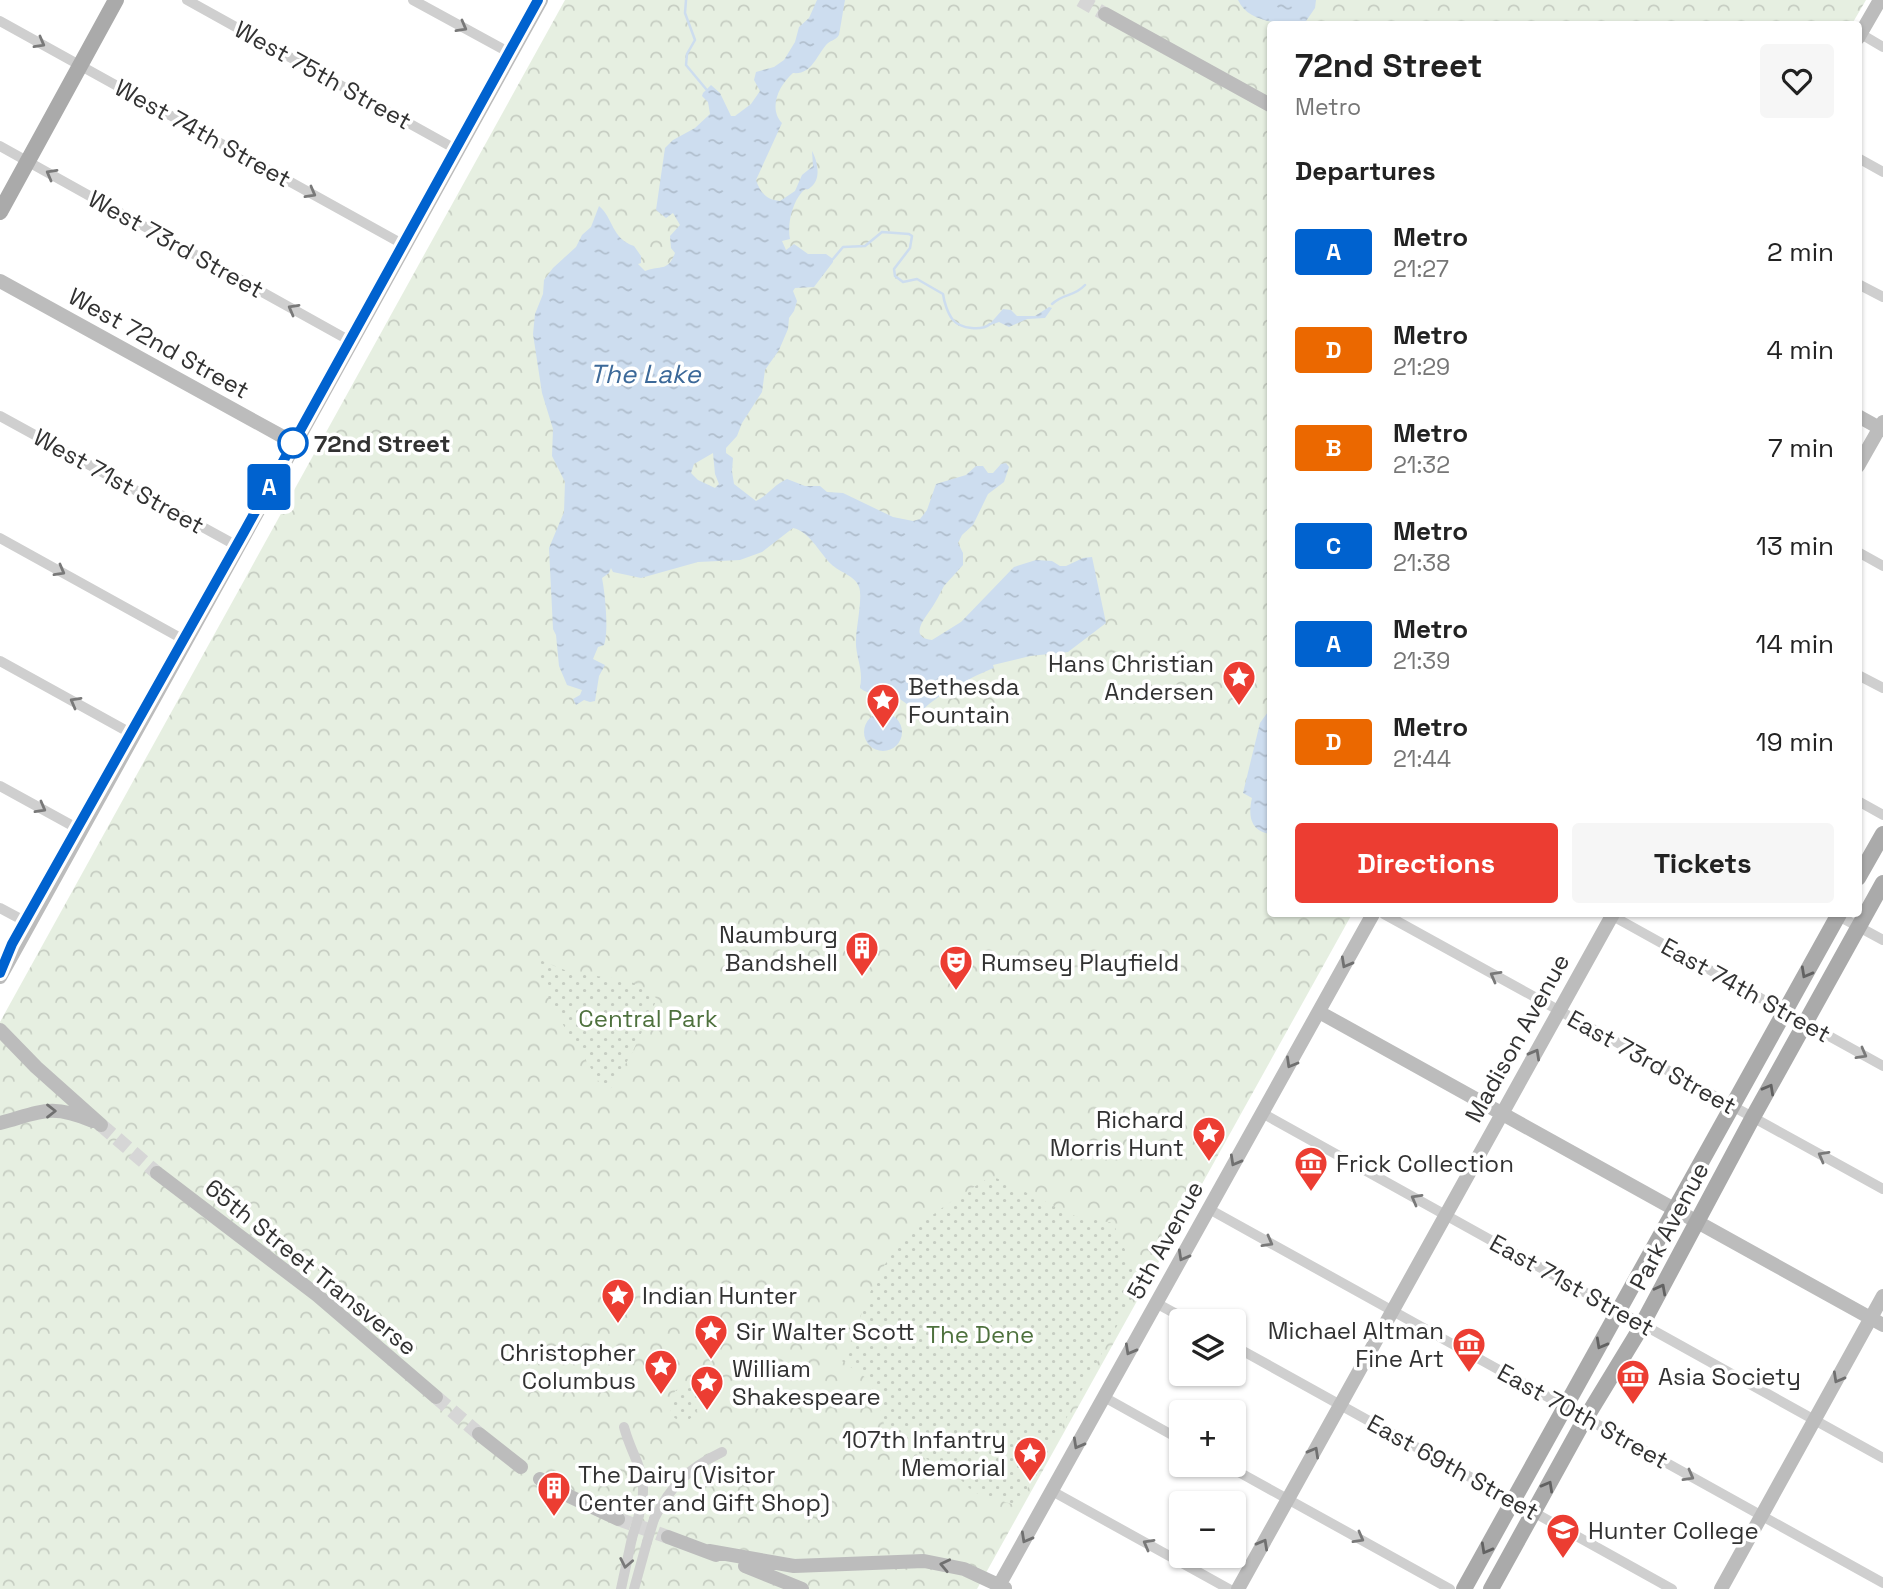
<!DOCTYPE html>
<html lang="en">
<head>
<meta charset="utf-8">
<style>
	:root { --surface:#fff; --page:#f6f6f6; --text:#222; --muted:#767676; --accent:#ec3d32 }
	body { margin:0; font-family:"Space Grotesk",sans-serif; background:var(--page); color:var(--text); height:100vh; display:flex; flex-direction:column; font-size:26px; white-space:nowrap }
	* { box-sizing:border-box; margin:0 }
	p { font-size:23px; color:var(--muted) }
	.icon { flex:none; width:38px; height:38px; fill:none; stroke:currentColor; stroke-width:2; stroke-linecap:round; stroke-linejoin:round }
	.map { position:relative; flex:1; overflow:hidden }
	.side { position:absolute; left:1267px; top:21px; width:595px; height:896px; display:flex; flex-direction:column; background:var(--surface); border-radius:7px; box-shadow:0 2px 5px #0004 }
	.side>* { flex:none }
	.badge { padding:0 14px; border-radius:5px; font-size:24px; line-height:46px }
	.tools { position:absolute; left:1169px; top:1309px; display:grid; gap:14px }
	.tools a { display:grid; place-items:center; width:77px; height:77px; border-radius:7px; background:var(--surface); box-shadow:0 2px 5px #0004; font-size:35px }
	.map>.badge { position:absolute; translate:-50% -50%; box-shadow:0 0 0 4px #fff }
	h2 { padding:0 28px; font-size:26px; line-height:63px }
	.round { display:grid; place-items:center; flex:none; width:74px; height:74px; border-radius:7px; background:var(--page) }
	.overview { display:flex; align-items:center; justify-content:space-between; height:119px; padding:0 28px }
	h1 { font-size:33px; font-weight:700; line-height:52px }
	.cta { display:flex; gap:14px; margin-top:auto; padding:14px 28px }
	.cta a { flex:1; height:80px; border-radius:7px; background:var(--accent); color:#fff; font-size:28px; font-weight:700; line-height:80px; text-align:center }
	.cta a+a { background:var(--page); color:var(--text) }
	ul { padding:0; list-style:none }
	li { display:flex; align-items:center; gap:21px; height:98px; padding:0 28px }
	li div { flex:1 }
	li b { display:block; font-size:26px }
	li em { font-style:normal }
	li .badge { min-width:77px; font-weight:700; text-align:center }
	.map>svg:first-child { display:block }
</style>
</head>
<body>
<div class="map">
<svg width="1883" height="1589" viewBox="0 0 1883 1589">
	<defs>
		<pattern id="forest-crowns" width="20" height="18" patternUnits="userSpaceOnUse" patternTransform="scale(1.75)"><rect width="20" height="18" fill="#e6efe1"/><path d="M2 6a3 3 0 1 1 6 0M12 15a3 3 0 1 1 6 0" fill="none" stroke="#c6cdc2"/></pattern>
		<pattern id="garden-dots" width="8" height="8" patternUnits="userSpaceOnUse" patternTransform="scale(1.75)"><rect width="8" height="8" fill="#e6efe1"/><path d="M2 2h.1M6 6h.1" fill="none" stroke="#c6cdc2" stroke-width="1.8" stroke-linecap="round"/></pattern>
		<pattern id="water-ripples" width="26" height="14" patternUnits="userSpaceOnUse" patternTransform="scale(1.75)"><rect width="26" height="14" fill="#cdddef"/><path d="M2 4q2-2 4 0t4 0M15 11q2-2 4 0t4 0" fill="none" stroke="#b0becd"/></pattern>
	</defs>
	<rect width="100%" height="100%" fill="#fff"/>
	<path fill="url(#forest-crowns)" d="M565,0H1866L1852,24H1270V914H1352L977,1589H0V1022Z"/>
	<path fill="url(#garden-dots)" d="M536,958C548,963 559,969 572,972C603,980 634,973 657,999L632,1053L608,1093C601,1087 597,1078 592,1070C571,1037 542,998 536,958Z
		M992,1176L1075,1216L1113,1223L1130,1261L1145,1275L1018,1506L973,1492L951,1470L911,1452L899,1443L884,1424L878,1400L869,1380L842,1361C855,1336 862,1308 875,1282C900,1231 945,1205 992,1176Z
		M684,1385C708,1385 701,1422 680,1422L671,1415C668,1402 671,1391 684,1385Z"/>
	<path fill="url(#water-ripples)" fill-rule="evenodd" d="M817,0H845L839,35C835,41 830,40 826,45C816,57 811,75 793,73C779,85 768,108 782,123L756,180C760,192 766,200 780,201L795,191L802,175L813,166L812,151C817,160 822,178 811,187C804,193 809,185 802,192C792,203 787,225 790,239L782,241L786,250L794,244L808,254H826L833,259V262L814,287L795,288L793,291L797,301L794,311L789,318L788,329L779,350L765,370L762,392L742,423L737,436L726,448V453L733,458L732,471L734,484L756,501C770,494 772,486 787,479L805,486H820L827,492L843,493L893,517L913,521L920,519L927,510L936,484L966,475L976,466H983L988,473H993L1001,464L1006,463L1009,467L1004,482L988,494L973,525L962,535L958,543L963,553V565C957,572 950,579 944,586C940,593 937,600 933,606C926,617 907,637 932,640L961,622L1014,567L1036,560L1052,561L1060,566H1066L1083,558L1092,557L1106,623L1068,652L1030,656L993,665L994,668C977,674 935,696 924,709L907,704L894,695C882,693 869,696 860,688C864,669 855,656 856,640C856,628 863,597 859,587C856,576 839,572 831,564C819,552 809,531 793,528L762,552L740,560L698,562L641,578L613,572L611,568L609,573L602,578C605,593 609,632 604,645L598,647L593,659L605,665L599,676L595,701L590,702L584,700L576,705L573,699L580,695L582,690L567,685L559,666L556,635L553,629L549,548L564,512L565,482L552,456L553,429L542,393L533,334L535,314L543,294L544,280L553,268L576,247L582,235L591,227L599,206C614,219 611,238 634,246L641,256V263L638,264L645,271C661,265 668,272 675,253L671,248L670,236L680,225L673,213L666,218L656,210L665,148L673,140L695,128L710,114L708,102L702,96L703,93L711,85L720,93L731,116H735L751,104L760,91L754,80L756,72L774,67L784,60L795,42L799,27L809,18ZM713,453L715,474L719,484L715,488L698,480L691,473L694,464Z
		M1238,0H1316L1315,8L1304,24C1282,24 1248,23 1238,0Z
		M1049,307L1052,308L1045,318L1027,319L1009,327L999,322L988,326L1003,309L1011,310L1017,316H1035Z
		M1270,709V834C1250,831 1248,815 1252,798L1243,793L1260,723Z
		M864 732a19 19 0 1 1 38 0a19 19 0 1 1-38 0Z"/>
	<g fill="none" stroke-linecap="round" stroke-linejoin="round">
		<path stroke="#cdddef" stroke-width="2.5" d="M686,0L685,13L695,40L687,54L686,65L706,89
			M833,259L843,247L865,246L882,232L909,234L912,236L910,248L894,269L895,276L903,282L917,279L943,294C944,302 948,314 953,320C961,329 982,331 990,324
			M1052,304C1064,293 1074,297 1085,285"/>
		<path stroke="#d6d6d6" stroke-width="14" stroke-dasharray="14 7" stroke-linecap="butt" d="M1080,0L1105,14
			M101,1125L157,1173
			M436,1397L479,1434
			M618,1519L668,1537"/>
		<path stroke="#cfcfcf" stroke-width="10" d="M187,0L459,151
			M413,0L512,54
			M0,21L406,246
			M1861,34L1883,47
			M0,146L352,342
			M1858,158L1883,172
			M1858,284L1883,297
			M0,416L239,547
			M0,538L186,641
			M1858,552L1883,566
			M0,661L134,735
			M1858,675L1883,688
			M0,786L82,831
			M1858,801L1883,815
			M0,908L30,924
			M1384,914L1883,1189
			M1609,914L1883,1066
			M1835,914L1883,940
			M1262,1113L1883,1458
			M1209,1209L1883,1583
			M1156,1303L1189,1321
			M1234,1346L1672,1589
			M1104,1397L1181,1440
			M624,1427C634,1464 651,1473 639,1515
			M1226,1465L1450,1589
			M1052,1491L1229,1589
			M654,1519C671,1485 689,1468 722,1452
			M621,1589L632,1538
			M634,1589L647,1542"/>
		<path stroke="#bcbcbc" stroke-width="14" d="M1105,14L1270,105
			M1858,38L1880,0
			M0,281L296,444
			M1858,416L1883,430
			M1858,466L1883,422
			M0,977L541,0
			M1319,1012L1883,1325
			M0,1030L36,1067L101,1125
			M0,1123C41,1112 50,1103 93,1121
			M157,1173L317,1295L436,1397
			M479,1434L521,1467
			M540,1479L571,1497L618,1519
			M668,1537L716,1555
			M709,1551L794,1566L924,1561L964,1569L1005,1588
			M745,1566L802,1589
			M997,1589L1373,914
			M1238,1589L1613,914
			M1721,1589L1883,1296"/>
		<path stroke="#aaa" stroke-width="16" d="M0,212L116,0
			M1858,878L1883,834
			M1464,1589L1839,914
			M1491,1589L1581,1426L1637,1334L1753,1117L1883,883"/>
		<path stroke="#cfcfcf" stroke-width="10" d="M632,1538L639,1515
			M647,1542L654,1519"/>
	</g>
	<defs><path id="oneway-chevron" d="M-2-3.5L2.5 0L-2 3.5" fill="none" stroke-width="1.6" stroke-linecap="round" stroke-linejoin="round" transform="scale(1.75)"/></defs>
	<g stroke="#797979">
		<use href="#oneway-chevron" transform="translate(462 27) rotate(29)"/>
		<use href="#oneway-chevron" transform="translate(40 43) rotate(29)"/>
		<use href="#oneway-chevron" transform="translate(51 174) rotate(-151)"/>
		<use href="#oneway-chevron" transform="translate(311 193) rotate(29)"/>
		<use href="#oneway-chevron" transform="translate(293 309) rotate(-151)"/>
		<use href="#oneway-chevron" transform="translate(60 571) rotate(29)"/>
		<use href="#oneway-chevron" transform="translate(75 702) rotate(-151)"/>
		<use href="#oneway-chevron" transform="translate(41 808) rotate(29)"/>
		<use href="#oneway-chevron" transform="translate(1495 976) rotate(-151)"/>
		<use href="#oneway-chevron" transform="translate(1862 1054) rotate(29)"/>
		<use href="#oneway-chevron" transform="translate(1823 1156) rotate(-151)"/>
		<use href="#oneway-chevron" transform="translate(1416 1199) rotate(-151)"/>
		<use href="#oneway-chevron" transform="translate(1268 1242) rotate(29)"/>
		<use href="#oneway-chevron" transform="translate(1689 1476) rotate(29)"/>
		<use href="#oneway-chevron" transform="translate(1359 1538) rotate(29)"/>
		<use href="#oneway-chevron" transform="translate(1148 1544) rotate(-151)"/>
		<use href="#oneway-chevron" transform="translate(626 1563) rotate(101)"/>
	</g>
	<g stroke="#707070">
		<use href="#oneway-chevron" transform="translate(1346 963) rotate(119)"/>
		<use href="#oneway-chevron" transform="translate(1535 1054) rotate(-61)"/>
		<use href="#oneway-chevron" transform="translate(1291 1063) rotate(120)"/>
		<use href="#oneway-chevron" transform="translate(51 1111)"/>
		<use href="#oneway-chevron" transform="translate(1235 1161) rotate(119)"/>
		<use href="#oneway-chevron" transform="translate(1183 1256) rotate(119)"/>
		<use href="#oneway-chevron" transform="translate(1130 1350) rotate(119)"/>
		<use href="#oneway-chevron" transform="translate(1838 1378) rotate(119)"/>
		<use href="#oneway-chevron" transform="translate(1078 1444) rotate(119)"/>
		<use href="#oneway-chevron" transform="translate(1314 1452) rotate(-61)"/>
		<use href="#oneway-chevron" transform="translate(1026 1538) rotate(119)"/>
		<use href="#oneway-chevron" transform="translate(1263 1544) rotate(-61)"/>
		<use href="#oneway-chevron" transform="translate(945 1565) rotate(-168)"/>
	</g>
	<g stroke="#626262">
		<use href="#oneway-chevron" transform="translate(1806 973) rotate(119)"/>
		<use href="#oneway-chevron" transform="translate(1769 1089) rotate(-61)"/>
		<use href="#oneway-chevron" transform="translate(1661 1289) rotate(-62)"/>
		<use href="#oneway-chevron" transform="translate(1601 1344) rotate(119)"/>
		<use href="#oneway-chevron" transform="translate(1548 1486) rotate(-61)"/>
		<use href="#oneway-chevron" transform="translate(1486 1549) rotate(119)"/>
	</g>
	<g fill="none" stroke-linecap="round" stroke-linejoin="round">
		<defs>
			<path id="line" d="M0,973L12,944L244,532L538,0"/>
		</defs>
		<use href="#line" stroke="#fff" stroke-width="16"/>
		<use href="#line" stroke="#0062cf" stroke-width="10"/>
	</g>
	<defs>
		<symbol id="sight-pin" viewBox="-11 -11 22 30"><path d="M0 17L-7.5 6A9.5 9.5 0 1 1 7.5 6Z" fill="#ec3d32" stroke="#fff"/><path d="M0-6L1.8-2.2L6-1.7L2.9 1.2L3.7 5.4L0 3.3L-3.7 5.4L-2.9 1.2L-6-1.7L-1.8-2.2Z" fill="#fff"/></symbol>
		<symbol id="building-pin" viewBox="-11 -11 22 30"><path d="M0 17L-7.5 6A9.5 9.5 0 1 1 7.5 6Z" fill="#ec3d32" stroke="#fff"/><path d="M-4-6H4V6H1V3H-1V6H-4ZM-2.5-4.3h1.7v1.8h-1.7ZM.8-4.3h1.7v1.8H.8ZM-2.5-1h1.7V.8h-1.7ZM.8-1h1.7V.8H.8Z" fill="#fff"/></symbol>
		<symbol id="theatre-pin" viewBox="-11 -11 22 30"><path d="M0 17L-7.5 6A9.5 9.5 0 1 1 7.5 6Z" fill="#ec3d32" stroke="#fff"/><path d="M-5-5.5Q0-4 5-5.5V0Q5 5 0 6Q-5 5-5 0ZM-3.3-2.5H-1v1.5H-3.3ZM1-2.5H3.3v1.5H1ZM-2.8 1Q0 5.5 2.8 1Z" fill="#fff"/></symbol>
		<symbol id="museum-pin" viewBox="-11 -11 22 30"><path d="M0 17L-7.5 6A9.5 9.5 0 1 1 7.5 6Z" fill="#ec3d32" stroke="#fff"/><path d="M0-6L6-3V-2H-6V-3ZM-5-1h2V3h-2ZM-1-1h2V3h-2ZM3-1h2V3H3ZM-6 4H6V6H-6Z" fill="#fff"/></symbol>
		<symbol id="university-pin" viewBox="-11 -11 22 30"><path d="M0 17L-7.5 6A9.5 9.5 0 1 1 7.5 6Z" fill="#ec3d32" stroke="#fff"/><path d="M0-5L7-2L0 1L-7-2ZM-4 1L0 2.5L4 1V4Q0 6-4 4Z" fill="#fff"/></symbol>
	</defs>
	<g fill-rule="evenodd">
		<use href="#sight-pin" x="1220" y="658" width="38" height="52"/>
		<use href="#sight-pin" x="864" y="681" width="38" height="52"/>
		<use href="#building-pin" x="843" y="929" width="38" height="52"/>
		<use href="#theatre-pin" x="937" y="943" width="38" height="52"/>
		<use href="#sight-pin" x="1190" y="1114" width="38" height="52"/>
		<use href="#museum-pin" x="1292" y="1144" width="38" height="52"/>
		<use href="#sight-pin" x="599" y="1276" width="38" height="52"/>
		<use href="#sight-pin" x="692" y="1312" width="38" height="52"/>
		<use href="#museum-pin" x="1450" y="1325" width="38" height="52"/>
		<use href="#sight-pin" x="642" y="1347" width="38" height="52"/>
		<use href="#museum-pin" x="1614" y="1357" width="38" height="52"/>
		<use href="#sight-pin" x="688" y="1363" width="38" height="52"/>
		<use href="#sight-pin" x="1011" y="1434" width="38" height="52"/>
		<use href="#building-pin" x="535" y="1469" width="38" height="52"/>
		<use href="#university-pin" x="1544" y="1511" width="38" height="52"/>
	</g>
	<circle fill="#fff" stroke="#0062cf" stroke-width="3.5" cx="293" cy="443" r="14"/>
	<g text-anchor="middle" dominant-baseline="central" stroke-width="7" stroke-linejoin="round" paint-order="stroke">
		<g font-size="24" fill="#323232" stroke="#fff">
			<text transform="translate(323 75) rotate(29)">West 75th Street</text>
			<text transform="translate(203 133) rotate(29)">West 74th Street</text>
			<text transform="translate(176 244) rotate(29)">West 73rd Street</text>
			<text transform="translate(159 343) rotate(29)">West 72nd Street</text>
			<text transform="translate(119 481) rotate(29)">West 71st Street</text>
			<text transform="translate(1746 990) rotate(29)">East 74th Street</text>
			<text transform="translate(1517 1038) rotate(-61)">Madison Avenue</text>
			<text transform="translate(1652 1062) rotate(29)">East 73rd Street</text>
			<text transform="translate(1669 1226) rotate(-62)">Park Avenue</text>
			<text transform="translate(1165 1240) rotate(-61)">5th Avenue</text>
			<text transform="translate(311 1267) rotate(39)">65th Street Transverse</text>
			<text transform="translate(1572 1285) rotate(29)">East 71st Street</text>
			<text transform="translate(1583 1416) rotate(29)">East 70th Street</text>
			<text transform="translate(1453 1467) rotate(29)">East 69th Street</text>
		</g>
		<g font-size="24" font-weight="bold" fill="#323232" stroke="#fff" text-anchor="start">
			<text x="314" y="443">72nd Street</text>
		</g>
		<g font-size="24" fill="#323232" stroke="#fff" text-anchor="start">
			<text x="1214" y="663" text-anchor="end">Hans Christian<tspan x="1214" dy="28">Andersen</tspan></text>
			<text x="908" y="686">Bethesda<tspan x="908" dy="28">Fountain</tspan></text>
			<text x="838" y="934" text-anchor="end">Naumburg<tspan x="838" dy="28">Bandshell</tspan></text>
			<text x="981" y="962">Rumsey Playfield</text>
			<text x="1184" y="1119" text-anchor="end">Richard<tspan x="1184" dy="28">Morris Hunt</tspan></text>
			<text x="1336" y="1163">Frick Collection</text>
			<text x="642" y="1295">Indian Hunter</text>
			<text x="1444" y="1330" text-anchor="end">Michael Altman<tspan x="1444" dy="28">Fine Art</tspan></text>
			<text x="736" y="1331">Sir Walter Scott</text>
			<text x="636" y="1352" text-anchor="end">Christopher<tspan x="636" dy="28">Columbus</tspan></text>
			<text x="732" y="1368">William<tspan x="732" dy="28">Shakespeare</tspan></text>
			<text x="1658" y="1376">Asia Society</text>
			<text x="1006" y="1439" text-anchor="end">107th Infantry<tspan x="1006" dy="28">Memorial</tspan></text>
			<text x="578" y="1474">The Dairy (Visitor<tspan x="578" dy="28">Center and Gift Shop)</tspan></text>
			<text x="1588" y="1530">Hunter College</text>
		</g>
		<g font-size="24" fill="#4e713d" stroke="#fff">
			<text x="648" y="1018">Central Park</text>
			<text x="980" y="1334">The Dene</text>
		</g>
		<g font-size="26" font-style="italic" fill="#3c6999" stroke="#fff">
			<text x="645" y="374">The Lake</text>
		</g>
	</g>
</svg>
<div class="tools">
<a><svg class="icon" aria-label="layers" viewBox="0 0 24 24"><path d="M12 4l9 5-9 5-9-5zM3 14l9 5 9-5"/></svg></a>
<a>+</a>
<a>−</a>
</div>
<b class="badge" style="left:269px;top:487px;background:#0062cf;color:#fff">A</b>
<section class="side">
<div class="overview"><div><h1>72nd Street</h1><p>Metro</p></div><a class="round"><svg class="icon" aria-label="heart" viewBox="0 0 24 24"><path d="M12 20l-8-8c-3-5 5-10 8-4 3-6 11-1 8 4z"/></svg></a></div>
<h2>Departures</h2>
<ul>
<li><span class="badge" style="background:#0062cf;color:#fff">A</span><div><b>Metro</b><p>21:27</p></div><em>2 min</em></li>
<li><span class="badge" style="background:#eb6800;color:#fff">D</span><div><b>Metro</b><p>21:29</p></div><em>4 min</em></li>
<li><span class="badge" style="background:#eb6800;color:#fff">B</span><div><b>Metro</b><p>21:32</p></div><em>7 min</em></li>
<li><span class="badge" style="background:#0062cf;color:#fff">C</span><div><b>Metro</b><p>21:38</p></div><em>13 min</em></li>
<li><span class="badge" style="background:#0062cf;color:#fff">A</span><div><b>Metro</b><p>21:39</p></div><em>14 min</em></li>
<li><span class="badge" style="background:#eb6800;color:#fff">D</span><div><b>Metro</b><p>21:44</p></div><em>19 min</em></li>
</ul>
<div class="cta"><a>Directions</a><a>Tickets</a></div>
</section>
</div>
</body>
</html>
